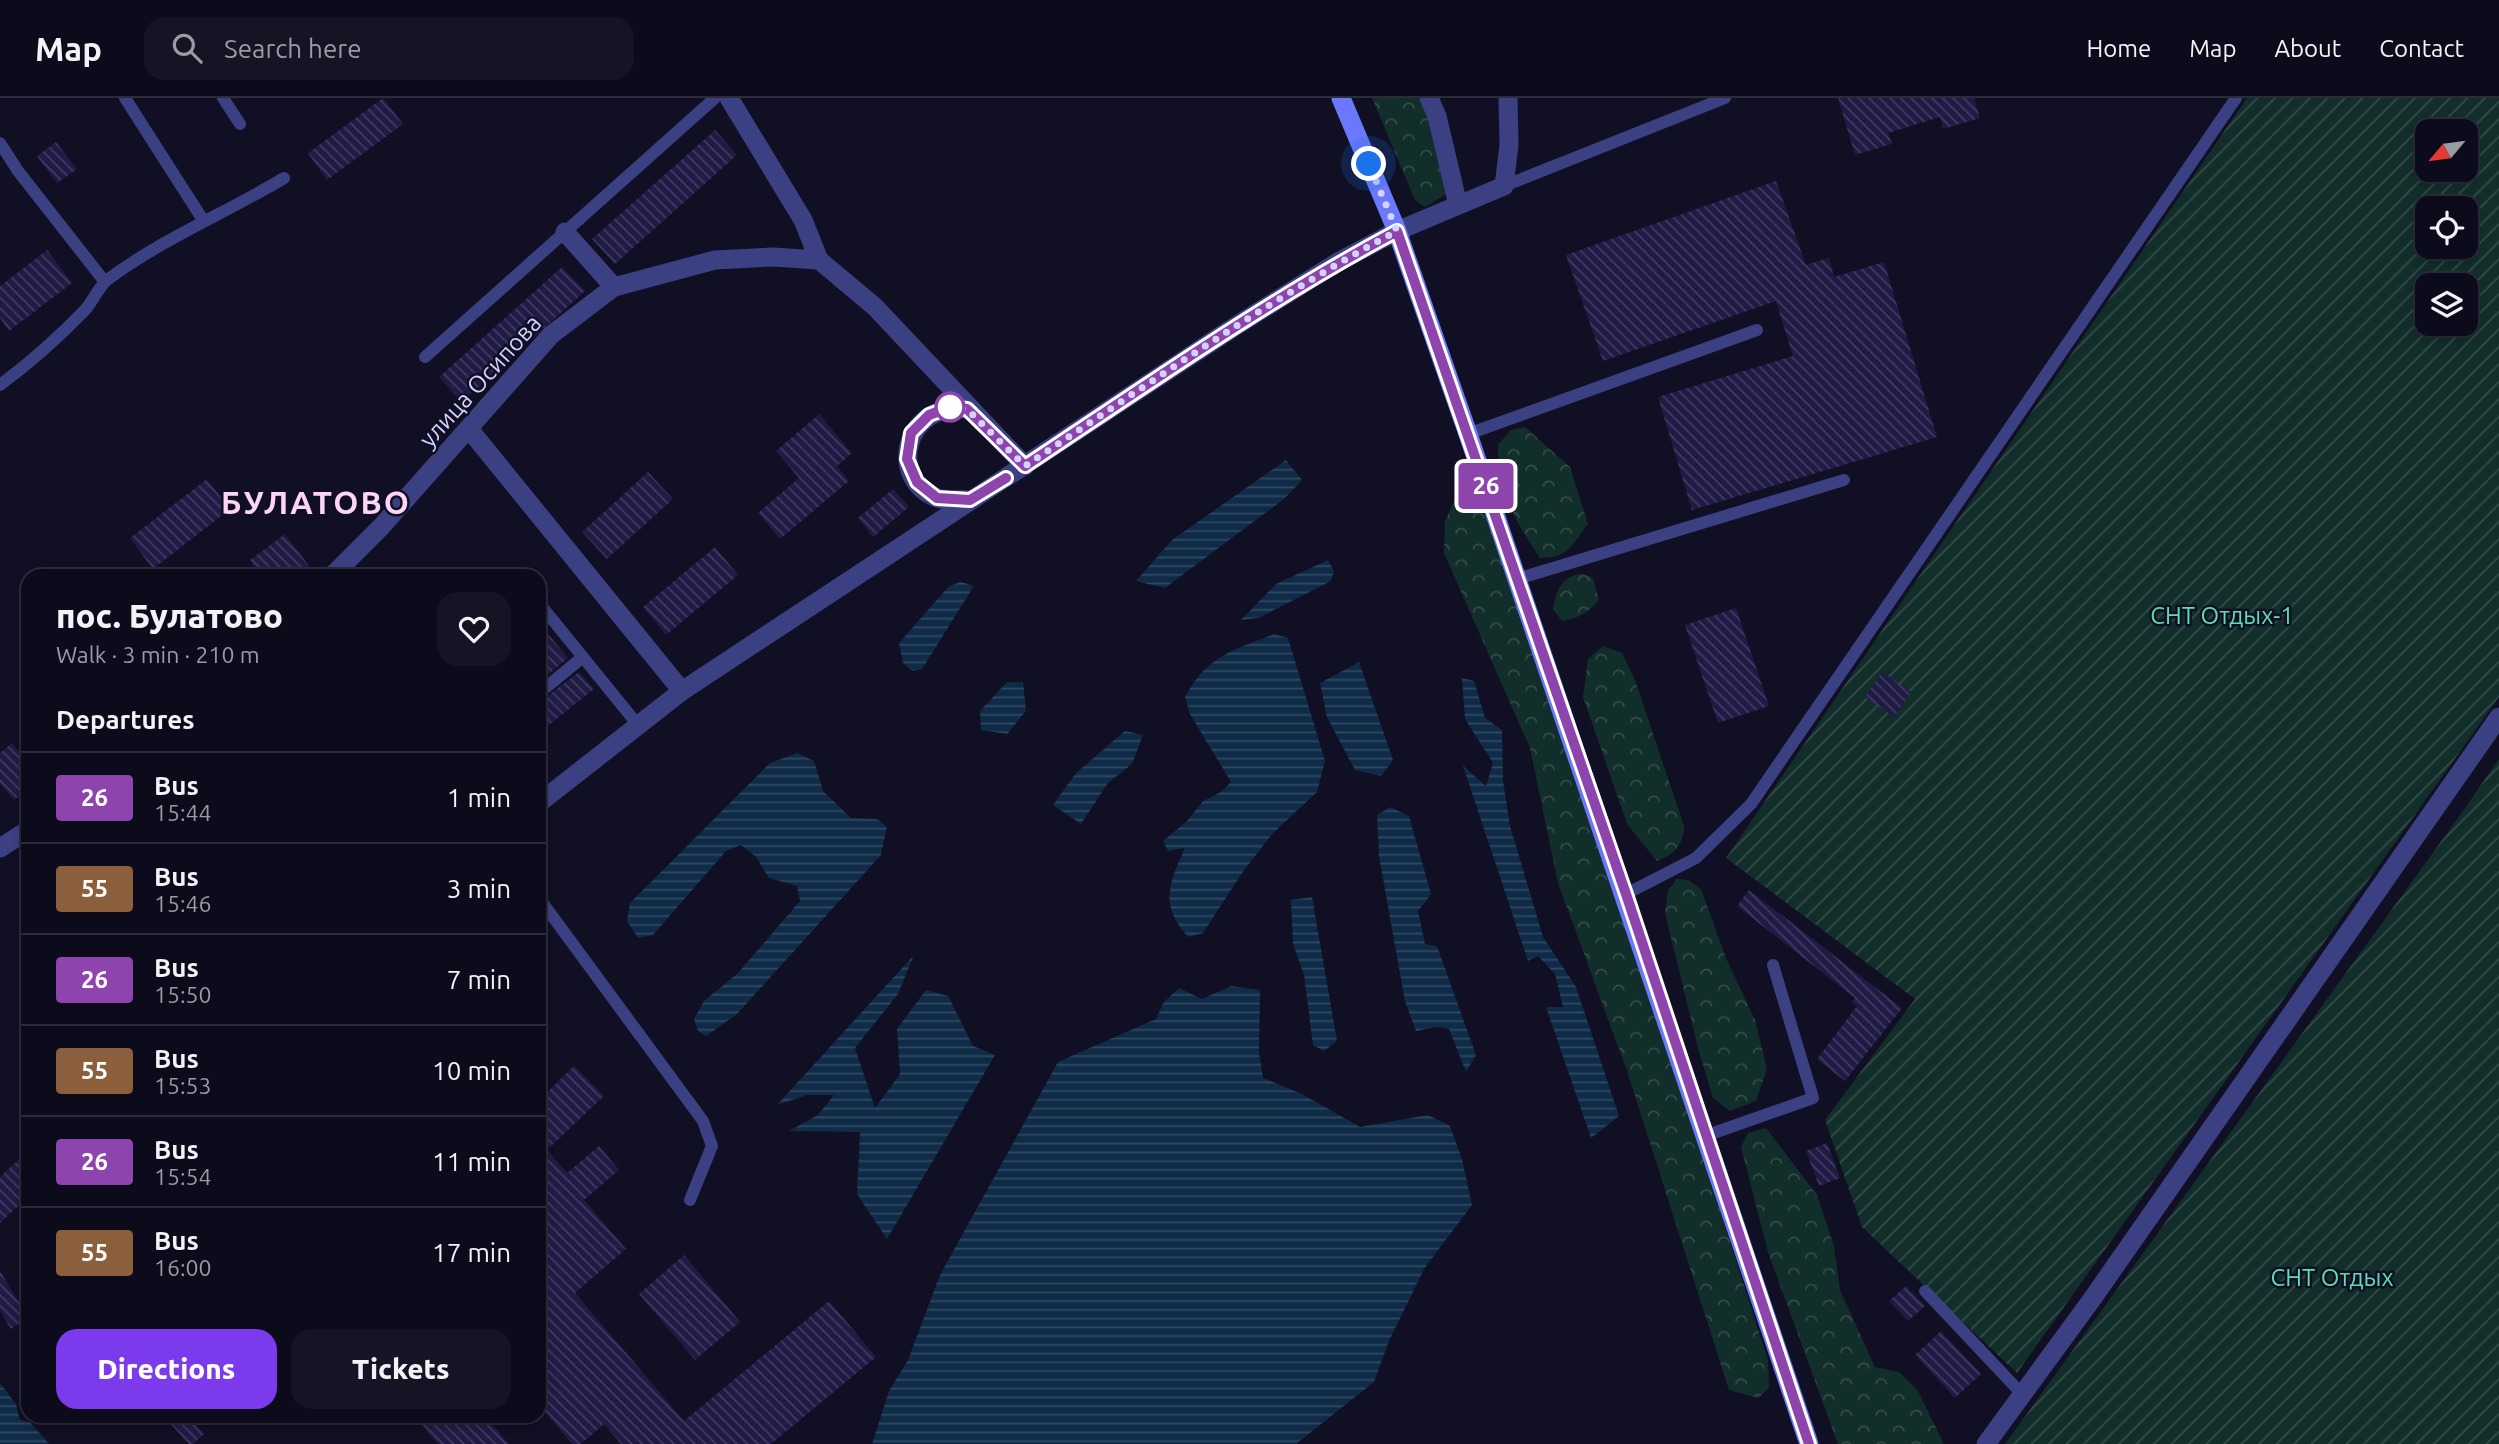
<!DOCTYPE html>
<html lang="en">
<head>
<meta charset="utf-8">
<style>
	:root { --surface:#0c0b1b; --page:#151424; --text:#f1f3f6; --muted:#9a9ba3; --line:#2c2b3a; --accent:#7c3aed }
	body { margin:0; font-family:Ubuntu,sans-serif; background:var(--page); color:var(--text); height:100vh; display:flex; flex-direction:column; font-size:26px; white-space:nowrap }
	* { box-sizing:border-box; margin:0 }
	p { font-size:23px; color:var(--muted) }
	.icon { flex:none; width:38px; height:38px; fill:none; stroke:currentColor; stroke-width:2; stroke-linecap:round; stroke-linejoin:round }
	.map { position:relative; flex:1; overflow:hidden }
	.details { position:absolute; left:21px; top:471px; width:525px; height:854px; display:flex; flex-direction:column; background:var(--surface); border-radius:21px; box-shadow:0 4px 10px #0003,0 0 0 2px var(--line) }
	.details>* { flex:none }
	.badge { padding:0 14px; border-radius:5px; font-size:24px; line-height:46px }
	.needle { width:46px; rotate:241deg }
	.controls { position:absolute; left:2415px; top:21px; display:grid; gap:14px }
	.controls a { display:grid; place-items:center; width:63px; height:63px; border-radius:14px; background:var(--surface); box-shadow:0 4px 10px #0003,0 0 0 2px var(--line); font-size:35px }
	.you { position:absolute; width:35px; height:35px; margin:-18px; border:5px solid #fff; border-radius:50%; background:#1a73e8; box-shadow:0 0 0 10px #1a73e833 }
	.map>.badge { position:absolute; translate:-50% -50%; box-shadow:0 0 0 4px #fff }
	h2 { padding:0 35px; font-size:26px; line-height:63px }
	.round { display:grid; place-items:center; flex:none; width:74px; height:74px; border-radius:21px; background:var(--page) }
	.head { display:flex; align-items:center; justify-content:space-between; height:119px; padding:0 35px }
	h1 { font-size:33px; font-weight:800; line-height:52px }
	.cta { display:flex; gap:14px; margin-top:auto; padding:14px 35px }
	.cta a { flex:1; height:80px; border-radius:21px; background:var(--accent); color:#fff; font-size:28px; font-weight:800; line-height:80px; text-align:center }
	.cta a+a { background:var(--page); color:var(--text) }
	ul { padding:0; list-style:none }
	li { display:flex; align-items:center; gap:21px; height:91px; padding:0 35px; border-top:2px solid var(--line) }
	li div { flex:1 }
	li b { display:block; font-size:26px }
	li em { font-style:normal }
	li .badge { min-width:77px; font-weight:700; text-align:center }
	header { display:flex; align-items:center; gap:42px; box-sizing:border-box; height:98px; padding:0 35px; background:var(--surface); border-bottom:2px solid var(--line) }
	header strong { font-size:33px }
	nav { display:flex; gap:38px; margin-inline-start:auto; font-size:24px }
	.search { width:490px; height:63px; background:var(--page); display:flex; align-items:center; gap:18px; box-sizing:border-box; padding:0 24px; border-radius:21px; color:var(--muted); font-size:26px }
	.map>svg:first-child { display:block }
</style>
</head>
<body>
<header>
<strong>Map</strong>
<div class="search"><svg class="icon" aria-label="search" viewBox="0 0 24 24"><circle cx="10" cy="10" r="6"/><path d="M15 15l6 6"/></svg>Search here</div>
<nav><a>Home</a><a>Map</a><a>About</a><a>Contact</a></nav>
</header>
<div class="map">
<svg width="2499" height="1346" viewBox="0 0 2499 1346">
	<defs>
		<pattern id="forest-crowns" width="20" height="18" patternUnits="userSpaceOnUse" patternTransform="scale(1.75)"><rect width="20" height="18" fill="#122e2a"/><path d="M2 6a3 3 0 1 1 6 0M12 15a3 3 0 1 1 6 0" fill="none" stroke="#344b4a"/></pattern>
		<pattern id="garden-furrows" width="10" height="10" patternUnits="userSpaceOnUse" patternTransform="scale(1.75)"><rect width="10" height="10" fill="#122e2a"/><path d="M-1 1l2-2M0 10L10 0M9 11l2-2" fill="none" stroke="#344b4a"/></pattern>
		<pattern id="water-rules" width="6" height="5" patternUnits="userSpaceOnUse" patternTransform="scale(1.75)"><rect width="6" height="5" fill="#0f2b48"/><path d="M0 2.5h6" fill="none" stroke="#314963"/></pattern>
		<pattern id="building-back-hatch" width="6" height="6" patternUnits="userSpaceOnUse" patternTransform="scale(1.75)"><rect width="6" height="6" fill="#1f1b45"/><path d="M-1 5l2 2M0 0l6 6M5-1l2 2" fill="none" stroke="#3f3b61"/></pattern>
	</defs>
	<rect width="100%" height="100%" fill="#100f24"/>
	<path fill="url(#forest-crowns)" d="M1372,0H1419L1432,28L1448,95L1425,109L1415,102Z
		M1525,329L1570,369L1588,426C1571,447 1570,460 1540,460C1516,425 1496,390 1498,347L1511,332Z
		M1456,399L1470,402L1487,420L1633,842L1768,1262L1769,1290L1758,1300L1729,1292L1627,973L1558,785L1530,650L1444,455L1445,423Z
		M1583,476L1593,480L1599,502C1588,515 1579,520 1562,523L1553,511C1556,493 1562,477 1583,476Z
		M1603,548L1622,555L1635,582L1684,728C1683,747 1675,756 1657,763L1627,726L1583,599L1588,561Z
		M1677,781L1688,782L1701,791L1726,860L1755,922L1767,971L1756,1003L1730,1013L1713,1000L1698,950L1665,815L1668,792Z
		M1766,1030L1817,1097L1834,1148L1840,1192L1875,1269L1899,1274L1918,1293L1944,1346H1838L1768,1154L1741,1049L1748,1035Z"/>
	<path fill="url(#garden-furrows)" fill-rule="evenodd" d="M2247,0H2499V599L2017,1275L1862,1129L1825,1022L1915,901L1726,760ZM2427,33H2466V72H2427ZM2427,110H2466V149H2427ZM2427,187H2466V226H2427Z
		M2499,661V1346H2005L2458,720Z"/>
	<path fill="url(#water-rules)" d="M1286,362L1302,382L1284,401L1165,490L1136,483L1172,442Z
		M1328,462L1334,473L1331,483L1258,520L1241,522L1276,486Z
		M961,484L974,488L922,571L912,573L903,565L899,545L949,488Z
		M1274,536L1288,540L1325,663L1317,694L1272,736L1242,775L1203,835L1188,839C1159,807 1169,785 1185,750L1168,753L1163,743L1187,723L1203,703L1221,694L1231,684L1190,616L1185,599C1208,557 1232,553 1274,536Z
		M1359,564L1393,662L1381,678L1355,672L1327,619L1320,585Z
		M1462,580L1474,583L1485,620L1502,632L1503,683L1510,728L1543,839L1576,889L1619,1018L1591,1040L1546,909H1563L1555,876L1538,858L1528,863L1463,668L1486,688L1493,665L1465,621Z
		M1007,584H1023L1026,613L1007,636L981,632L980,613Z
		M1125,633L1143,637L1132,666L1108,685L1081,726L1053,707L1076,675Z
		M797,655L814,663L823,693L851,720L877,721L887,729L881,757L737,916L706,938L698,933L694,921L704,903L738,875L800,803L797,788L769,780L756,759L741,747L726,753L653,837L638,840L627,823L630,805L770,665Z
		M1390,709L1409,718L1431,796L1418,813L1425,846L1437,848L1476,957L1466,974L1449,931L1437,929L1416,933L1405,903L1379,758L1377,717Z
		M1312,799L1337,943L1324,953L1313,947L1304,877L1293,846L1291,802Z
		M914,857L898,896L855,950L875,1010L900,976L897,931L926,892L948,898L973,948L995,957L887,1141L857,1096L860,1034L789,1033L818,1017L834,997H807L777,1007Z
		M1231,888L1260,892L1259,954L1263,980L1302,996L1360,1029L1428,1017L1450,1028L1462,1061L1472,1107L1424,1171L1389,1243L1374,1284L1296,1346H872L889,1293L908,1262L940,1177L1058,964L1156,921L1164,904L1179,890L1202,901Z
		M0,1285L16,1306L20,1322L30,1324L49,1346H0Z"/>
	<path fill="url(#building-back-hatch)" d="M383,0L403,26L327,82L308,55Z
		M1838,0H1974L1980,20L1943,31L1940,19L1888,35L1892,46L1855,57Z
		M715,32L737,57L615,166L592,141Z
		M56,44L77,71L57,85L37,58Z
		M1776,83L1806,167L1829,160L1834,179L1884,164L1937,339L1692,412L1658,299L1793,258L1776,203L1603,263L1566,157Z
		M47,152L72,185L9,233L0,220V188Z
		M562,169L585,193L462,304L439,279Z
		M819,316L852,355L837,368L849,383L780,441L758,415L799,380L776,353Z
		M648,374L673,401L607,461L582,434Z
		M207,381L230,411L153,471L130,440Z
		M893,391L909,409L873,439L858,420Z
		M285,436L309,468L295,478H261L250,462Z
		M715,449L738,477L666,537L643,509Z
		M1736,510L1769,608L1718,625L1685,527Z
		M539,525L568,560L539,584Z
		M579,574L594,591L539,635V604Z
		M1882,574L1911,594L1894,619L1865,599Z
		M12,645L28,664V691L14,702L0,686V655Z
		M1749,792L1902,910L1845,983L1817,961L1857,908L1852,904L1855,900L1737,808Z
		M574,968L604,998L547,1052L567,1075L599,1048L619,1072L584,1102L626,1151L575,1195L684,1323L829,1203L876,1259L771,1346H621L604,1326L581,1346H572L539,1307V1002Z
		M1827,1045L1840,1080L1819,1088L1806,1053Z
		M28,1053V1099L0,1125V1079Z
		M684,1157L740,1224L695,1262L639,1196Z
		M0,1173L28,1219L11,1231L0,1213Z
		M1906,1188L1925,1208L1908,1223L1889,1203Z
		M1941,1233L1981,1276L1955,1300L1915,1257Z
		M163,1318H187L204,1336L193,1346H189Z
		M414,1318H485L509,1346H438Z"/>
	<g fill="none" stroke-linecap="round" stroke-linejoin="round">
		<path stroke="#3b4082" stroke-width="12" d="M125,0L203,122
			M223,0L240,26
			M0,45L18,73L105,184
			M1504,88L1725,0
			M425,259L715,0
			M0,287C31,264 58,240 85,212C93,203 98,190 107,182C162,141 226,115 284,80
			M1468,336L1757,232
			M1517,481L1844,382
			M539,514L543,510L638,627
			M539,595L583,559
			M1626,796L1696,760L1751,706L2236,0
			M539,800L703,1023L712,1048L690,1102
			M1705,1038L1813,1000L1773,867
			M1925,1193L2021,1295"/>
		<path stroke="#3b4082" stroke-width="19" d="M729,0L803,122L819,162L875,209L1025,368
			M1429,0L1437,18L1458,107
			M565,134L614,189
			M967,311C904,303 887,381 937,400C946,403 961,401 970,402
			M469,331L682,593
			M332,478L381,429L551,237L614,189L715,162L773,159L819,162
			M539,705L682,593L1231,231L1338,164L1397,133L1504,88L1509,47L1508,0
			M0,750L28,732
			M1986,1346L2090,1204L2499,619"/>
		<path stroke="#6c78fc" stroke-width="19" d="M1341,0L1397,133L1468,336L1809,1346"/>
	</g>
	<g fill="none" stroke-linecap="round" stroke-linejoin="round">
		<defs>
			<path id="line" d="M1006,380L970,402L937,400L917,384L907,361L911,335L929,317L950,309L967,311L1025,368C1147,287 1268,202 1397,133L1626,796L1809,1346"/>
		</defs>
		<use href="#line" stroke="#fff" stroke-width="16"/>
		<use href="#line" stroke="#8e44ad" stroke-width="10"/>
		<path stroke="#d3d3fe" stroke-width="7" stroke-dasharray="0 12.6" d="M950,309L967,311L1025,368C1147,287 1268,202 1397,133L1369,66"/>
	</g>
	<circle fill="#fff" stroke="#8e44ad" stroke-width="3.5" cx="950" cy="309" r="14"/>
	<g text-anchor="middle" dominant-baseline="central" stroke-width="5" stroke-linejoin="round" paint-order="stroke">
		<g font-size="24" fill="#d3d3fe" stroke="#100f24">
			<text transform="translate(480 283) rotate(-48)">улица Осипова</text>
		</g>
		<g font-size="24" fill="#60ddb0" stroke="#100f24">
			<text x="2222" y="517">СНТ Отдых-1</text>
			<text x="2332" y="1179">СНТ Отдых</text>
		</g>
		<g font-size="32" font-weight="bold" letter-spacing="2" fill="#fed5f4" stroke="#100f24">
			<text x="316" y="404">БУЛАТОВО</text>
		</g>
	</g>
</svg>
<div class="controls">
<a><svg class="needle" viewBox="-14 -14 28 28"><path d="M0-13l5 13h-10z" fill="#e53935"/><path d="M0 13l5-13h-10z" fill="#9a9ba3"/></svg></a>
<a><svg class="icon" aria-label="locate" viewBox="0 0 24 24"><circle cx="12" cy="12" r="6"/><path d="M12 2v4M12 18v4M2 12h4M18 12h4"/></svg></a>
<a><svg class="icon" aria-label="layers" viewBox="0 0 24 24"><path d="M12 4l9 5-9 5-9-5zM3 14l9 5 9-5"/></svg></a>
</div>
<div class="you" style="left:1369px;top:66px"></div>
<b class="badge" style="left:1486px;top:388px;background:#8e44ad;color:#fff">26</b>
<section class="details">
<div class="head"><div><h1>пос. Булатово</h1><p>Walk · 3 min · 210 m</p></div><a class="round"><svg class="icon" aria-label="heart" viewBox="0 0 24 24"><path d="M12 20l-8-8c-3-5 5-10 8-4 3-6 11-1 8 4z"/></svg></a></div>
<h2>Departures</h2>
<ul>
<li><span class="badge" style="background:#8e44ad;color:#fff">26</span><div><b>Bus</b><p>15:44</p></div><em>1 min</em></li>
<li><span class="badge" style="background:#8b5e3c;color:#fff">55</span><div><b>Bus</b><p>15:46</p></div><em>3 min</em></li>
<li><span class="badge" style="background:#8e44ad;color:#fff">26</span><div><b>Bus</b><p>15:50</p></div><em>7 min</em></li>
<li><span class="badge" style="background:#8b5e3c;color:#fff">55</span><div><b>Bus</b><p>15:53</p></div><em>10 min</em></li>
<li><span class="badge" style="background:#8e44ad;color:#fff">26</span><div><b>Bus</b><p>15:54</p></div><em>11 min</em></li>
<li><span class="badge" style="background:#8b5e3c;color:#fff">55</span><div><b>Bus</b><p>16:00</p></div><em>17 min</em></li>
</ul>
<div class="cta"><a>Directions</a><a>Tickets</a></div>
</section>
</div>
</body>
</html>
